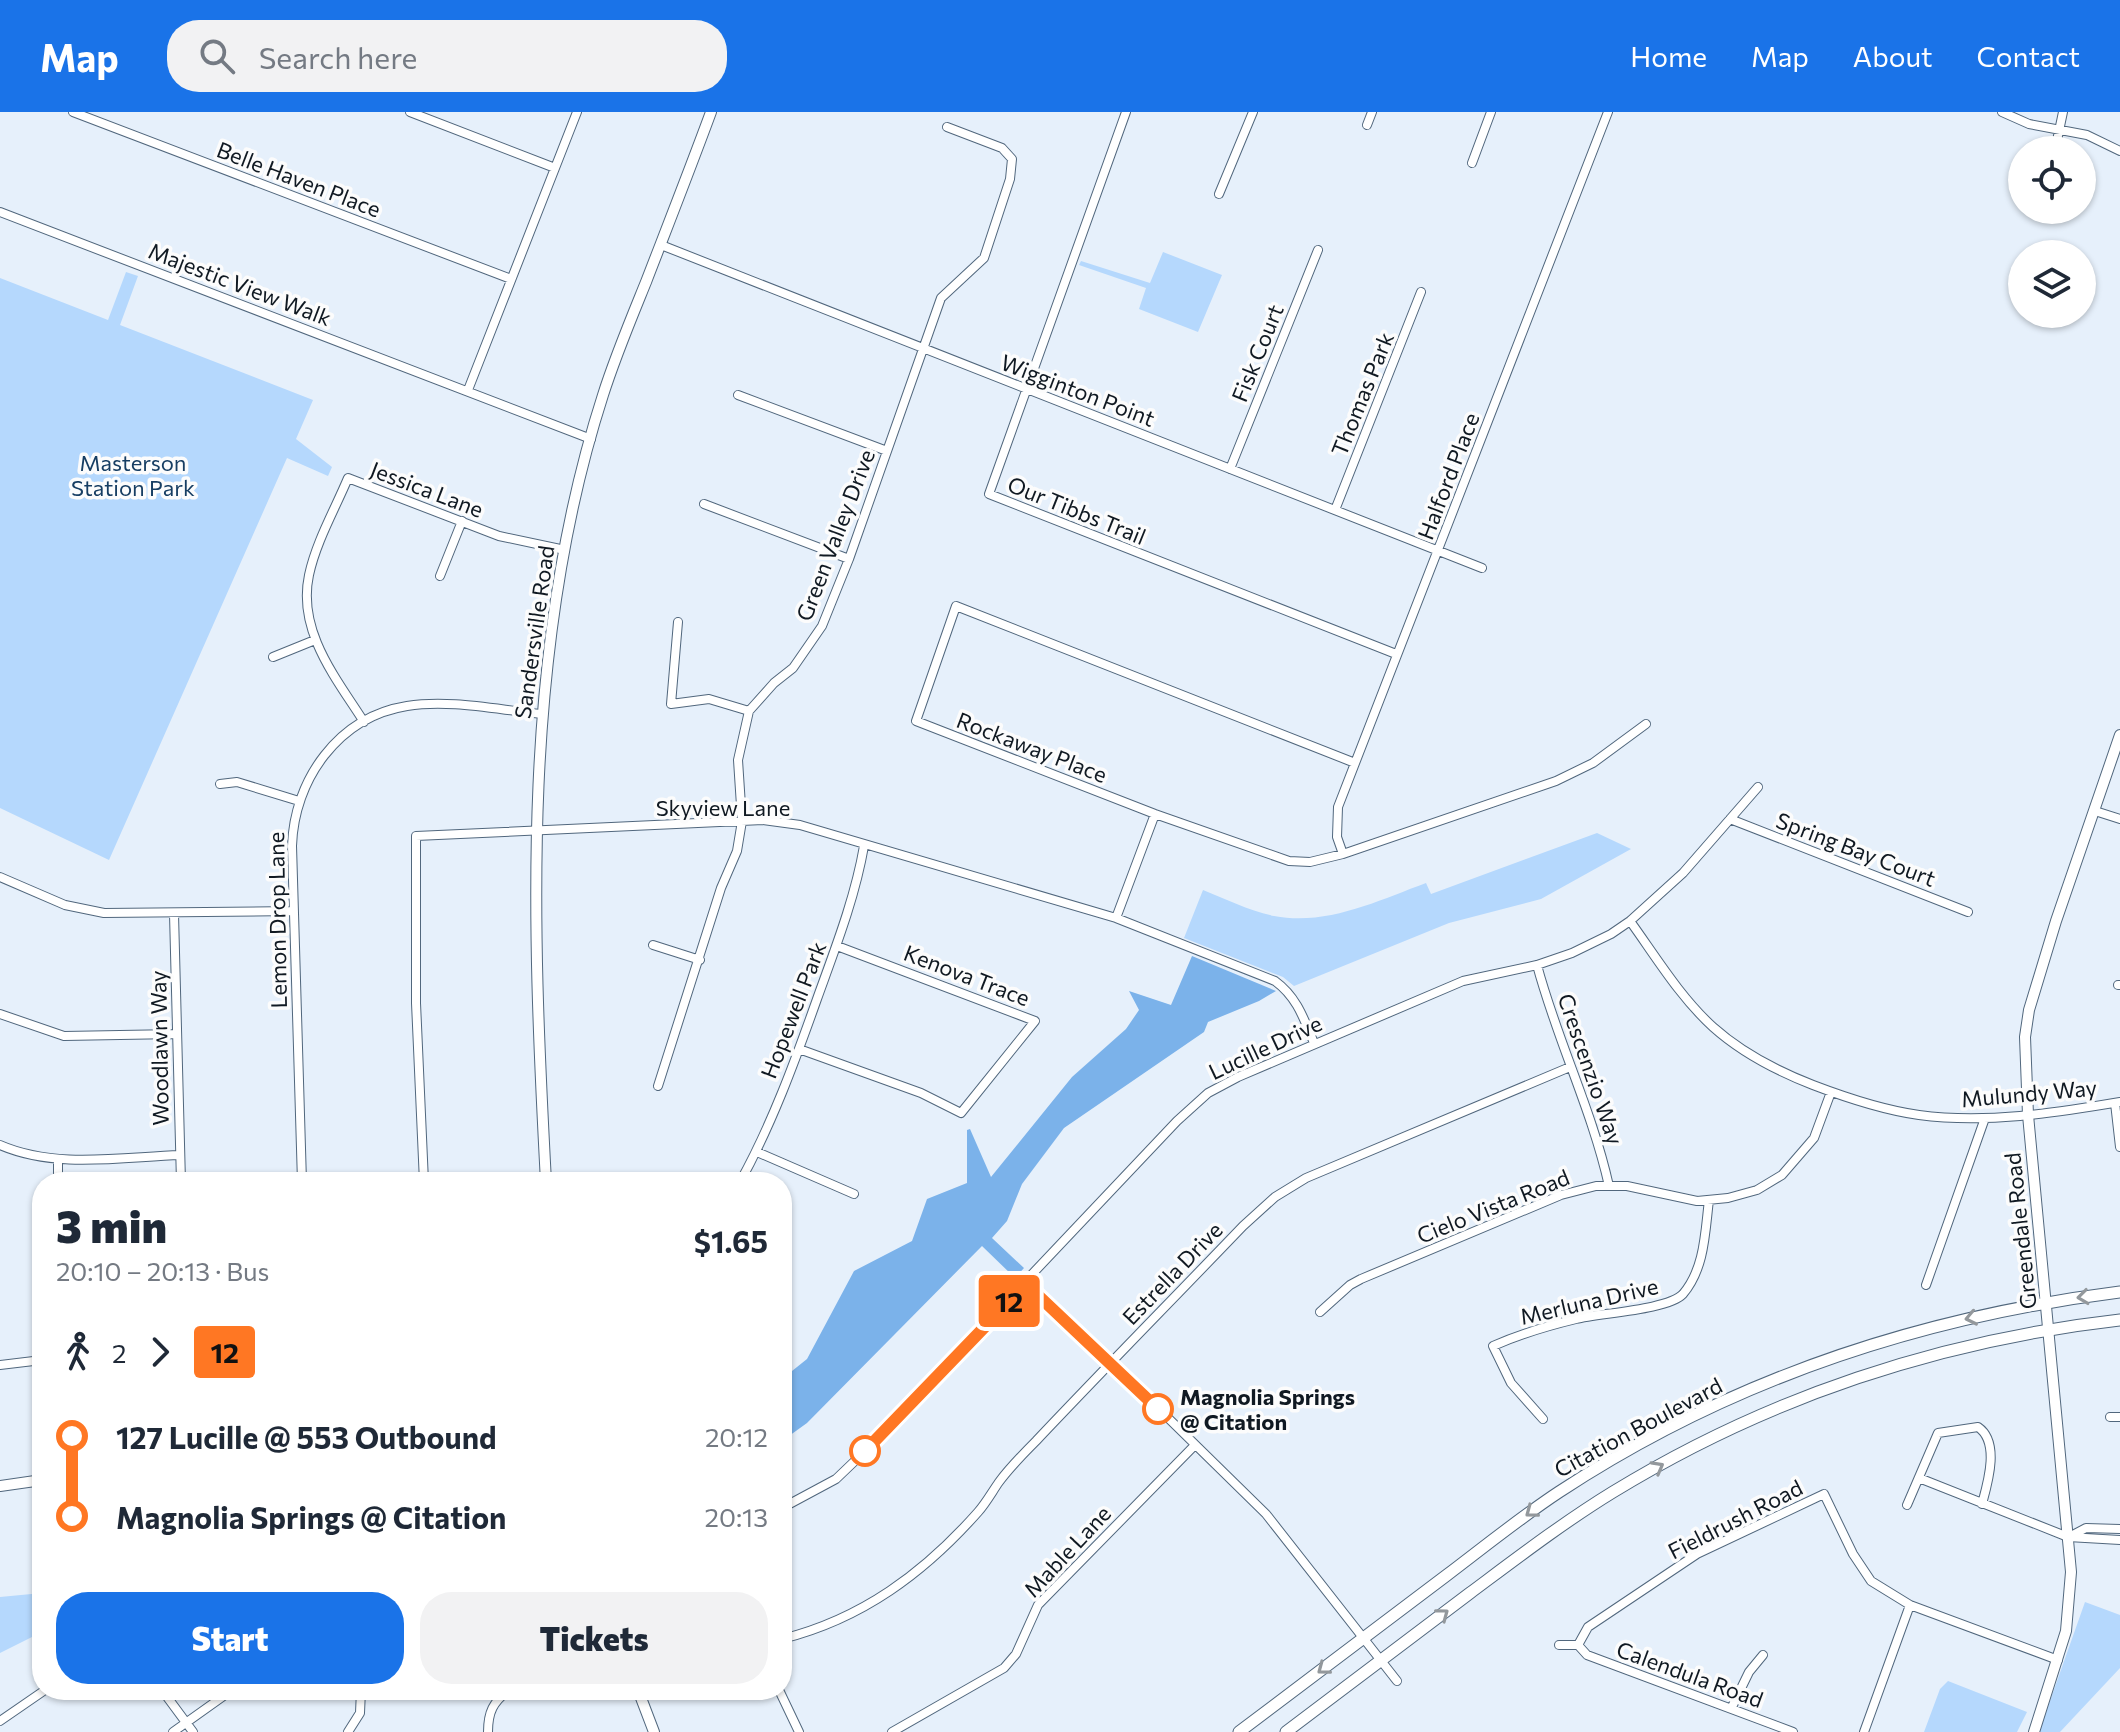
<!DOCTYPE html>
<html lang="en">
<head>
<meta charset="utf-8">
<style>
	:root { --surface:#fff; --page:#f2f2f3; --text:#1f2937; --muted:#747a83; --accent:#1a73e8 }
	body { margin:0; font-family:Commissioner,sans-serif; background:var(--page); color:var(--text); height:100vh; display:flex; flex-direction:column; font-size:30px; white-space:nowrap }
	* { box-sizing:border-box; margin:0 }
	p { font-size:26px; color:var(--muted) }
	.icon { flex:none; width:44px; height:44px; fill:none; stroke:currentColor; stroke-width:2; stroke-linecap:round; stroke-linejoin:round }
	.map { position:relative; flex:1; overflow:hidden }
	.drawer { position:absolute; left:32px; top:1060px; width:760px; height:528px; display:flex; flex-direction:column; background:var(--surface); border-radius:32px; box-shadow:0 2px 6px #0004 }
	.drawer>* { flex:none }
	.badge { padding:0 16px; border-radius:6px; font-size:28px; line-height:52px }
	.tools { position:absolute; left:2008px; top:24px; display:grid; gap:16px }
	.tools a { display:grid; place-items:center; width:88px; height:88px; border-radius:50%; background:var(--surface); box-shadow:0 2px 6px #0004; font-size:40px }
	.map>.badge { position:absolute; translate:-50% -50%; box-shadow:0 0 0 4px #fff }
	.legs { display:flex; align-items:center; gap:12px; height:88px; padding:0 24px; font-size:26px }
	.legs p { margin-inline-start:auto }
	.summary { display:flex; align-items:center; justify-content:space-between; height:136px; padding:0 24px }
	h1 { font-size:44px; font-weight:800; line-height:60px }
	.cta { display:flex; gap:16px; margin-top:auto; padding:16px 24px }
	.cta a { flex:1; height:92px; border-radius:32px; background:var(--accent); color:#fff; font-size:32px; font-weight:800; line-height:92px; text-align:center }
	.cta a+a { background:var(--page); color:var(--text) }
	ul { padding:0 24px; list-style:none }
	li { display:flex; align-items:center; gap:28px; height:80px; font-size:30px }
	li i { display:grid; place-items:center; width:12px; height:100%; margin:0 10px; background:currentColor }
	li i::after { content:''; width:20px; height:20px; margin:-10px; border:6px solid; border-radius:50%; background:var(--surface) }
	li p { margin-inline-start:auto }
	li:first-child i { background:linear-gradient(#0000 50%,currentColor 0) }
	li:last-child i { background:linear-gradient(currentColor 50%,#0000 0) }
	header { display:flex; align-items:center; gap:48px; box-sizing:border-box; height:112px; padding:0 40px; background:var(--accent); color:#fff }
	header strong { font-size:38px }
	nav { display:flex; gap:44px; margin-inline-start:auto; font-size:28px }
	.search { width:560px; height:72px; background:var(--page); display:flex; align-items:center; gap:20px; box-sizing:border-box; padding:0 28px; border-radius:32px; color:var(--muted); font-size:30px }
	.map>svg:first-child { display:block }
</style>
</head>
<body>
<header>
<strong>Map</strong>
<div class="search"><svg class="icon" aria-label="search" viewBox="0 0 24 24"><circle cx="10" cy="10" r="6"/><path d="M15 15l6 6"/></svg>Search here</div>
<nav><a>Home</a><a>Map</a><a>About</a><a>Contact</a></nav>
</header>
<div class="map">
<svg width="2120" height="1620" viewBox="0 0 2120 1620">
	<rect width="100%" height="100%" fill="#e6f0fb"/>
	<path fill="#b5d8fd" d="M1163,140L1222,163L1198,220L1139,197L1146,176L1079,153L1081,149L1150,171Z
		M126,160L138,164L120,213L313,288L296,327L332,355L328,364L287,346L109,748L0,696V166L108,208Z
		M1597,721L1631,737L1541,787L1449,811L1294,874L1283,865L1184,826L1203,778C1226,787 1249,799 1274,804C1327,814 1377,789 1426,771L1431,782Z
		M42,1481V1520L0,1541V1485Z
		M2085,1490L2120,1503V1556L2060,1620H2039Z
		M1948,1569L2027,1600L2017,1620H1924L1940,1577Z"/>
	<path fill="#7bb2ea" d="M1192,844L1276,879L1259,889L1208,910L1204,920L1064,1016L1022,1072L1007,1109L992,1126L1024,1156L1015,1166L982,1134L807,1311L782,1329V1267L807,1247L854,1159L912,1129L927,1087L967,1071V1018L970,1017L991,1065L1072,965L1126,917L1139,898L1129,879L1171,893Z"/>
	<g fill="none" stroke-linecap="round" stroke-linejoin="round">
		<defs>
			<path id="minor" d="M73,0L511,167
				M410,0L555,56
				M1126,0L989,382L1396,542
				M2002,0L2029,12L2087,23L2120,39
				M1367,13L1372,0
				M2055,38L2063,0
				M1472,51L1491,0
				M1219,82L1253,0
				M0,100L591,327
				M661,133L1482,456
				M468,278L577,0
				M738,283L887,339
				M1230,357L1318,138
				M704,392L849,447
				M1335,398L1421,180
				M440,464L462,409
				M678,510L671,592L709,587L749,599
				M273,545L315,528
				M364,610C336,566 297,519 309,463C316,430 335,397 348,366L499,424L565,438
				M1355,651L956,494L916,609L1155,702L1289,749L1310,750L1343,742L1556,669L1593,651L1646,612
				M220,672L237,670L299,689
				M2095,699L2120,707
				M1730,707L1968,800
				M1343,742L1337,725L1338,695L1608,0
				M0,765L65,793L104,801L294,799
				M174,802L181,1070
				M1116,806L1155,702
				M1630,809C1656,845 1680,885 1713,915C1742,941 1777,959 1813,973C1847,986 1883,998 1919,1003C1985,1012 2055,1001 2120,990
				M653,833L700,848
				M1537,853C1557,928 1592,998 1609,1074
				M2118,873H2120
				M0,902L64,924L176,922
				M799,937L921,981L961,1001L1035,909L837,834
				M658,974L721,776L737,739L742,709L738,648L749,599L774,571L793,556L822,514L849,447L941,186L984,146L1010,67L1012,47L1002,36L947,15
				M2115,991L2120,1035
				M0,1033C55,1057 121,1045 180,1043
				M757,1040L854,1082
				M58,1070V1047
				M302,1070L292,734C294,668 338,605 407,594C450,587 498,598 542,602
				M424,1070L416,891V724L763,708L800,713L1116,806L1275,869C1297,885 1304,907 1314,931
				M740,1070C772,1012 795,949 817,887C835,837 855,786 864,734
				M1026,1172L1112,1251L1266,1402L1397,1569
				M1926,1173L1985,1006
				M1320,1200L1350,1173L1361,1167L1561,1083L1596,1074H1627L1697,1089L1728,1086L1757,1078L1782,1063L1814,1026L1831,980
				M0,1253L42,1248
				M2110,1305H2120
				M1543,1307L1511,1271L1493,1234C1520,1222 1547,1214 1576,1207C1599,1201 1668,1198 1683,1182C1705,1156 1705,1120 1709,1088
				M1919,1366L2068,1425L2120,1428
				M1907,1393L1938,1321L1978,1315C2000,1330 1988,1370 1982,1392
				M782,1396L836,1367L859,1345L1177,1009L1208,981L1238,965L1463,869L1537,853L1572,841L1611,822L1630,809L1683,761L1758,675
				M2069,1425L2086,1416L2120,1417
				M782,1527C862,1507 924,1461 978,1400C986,1391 992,1380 999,1370C1010,1355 1023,1342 1036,1329C1104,1257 1174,1186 1243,1114L1275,1085L1306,1066L1570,955
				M1559,1533H1578
				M1578,1533L1588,1515L1697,1442L1824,1382L1853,1442L1871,1469L1910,1493L2058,1548
				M1578,1533L1587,1543L1793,1620
				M162,1578L193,1620
				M779,1578L799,1620
				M1732,1595L1749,1560L1763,1543
				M0,1609L45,1578
				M173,1620L232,1578
				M348,1620L360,1601L361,1578
				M488,1620C488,1600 493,1590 509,1578
				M892,1620L1004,1556L1016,1542L1038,1493L1194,1334
				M1864,1620L1910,1493"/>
			<path id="tertiary" d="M546,1070C532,807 521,537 603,283C615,245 631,207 646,170C668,113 690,57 711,0
				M0,1374L42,1368
				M638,1578L654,1620
				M2034,1620L2066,1519L2071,1460L2028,1003L2025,925L2029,898L2056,809L2120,623"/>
			<path id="secondary" d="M1239,1620C1308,1568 1378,1515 1447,1463C1484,1435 1521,1405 1559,1380C1728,1269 1920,1205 2120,1180
				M1286,1620C1347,1574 1409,1527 1470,1481C1517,1446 1564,1410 1613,1380C1768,1285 1941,1228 2120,1208"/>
		</defs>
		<use href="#minor" stroke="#51677d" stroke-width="10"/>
		<use href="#tertiary" stroke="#51677d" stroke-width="12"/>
		<use href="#secondary" stroke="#51677d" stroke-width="13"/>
		<use href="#minor" stroke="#fff" stroke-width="8"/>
		<use href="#tertiary" stroke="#fff" stroke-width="10"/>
		<use href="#secondary" stroke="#fff" stroke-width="11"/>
	</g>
	<defs><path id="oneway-chevron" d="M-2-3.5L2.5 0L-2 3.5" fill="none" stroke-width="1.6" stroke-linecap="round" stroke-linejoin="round" transform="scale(2)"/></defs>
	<g stroke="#93989c">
		<use href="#oneway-chevron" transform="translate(2083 1185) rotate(173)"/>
		<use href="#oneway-chevron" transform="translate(1971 1206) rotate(168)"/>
		<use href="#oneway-chevron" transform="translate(1658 1355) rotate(-29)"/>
		<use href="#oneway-chevron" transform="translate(1531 1400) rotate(143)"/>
		<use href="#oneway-chevron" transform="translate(1443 1502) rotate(-37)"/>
		<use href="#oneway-chevron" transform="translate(1323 1557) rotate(143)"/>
	</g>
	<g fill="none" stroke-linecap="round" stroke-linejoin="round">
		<defs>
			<path id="line-1" d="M865,1339L1026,1172L1158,1297"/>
		</defs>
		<use href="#line-1" stroke="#fff" stroke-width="18"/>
		<use href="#line-1" stroke="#ff7723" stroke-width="12"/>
	</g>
	<g fill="#fff" stroke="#ff7723" stroke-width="4">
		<circle cx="1158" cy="1297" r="14"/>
		<circle cx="865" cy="1339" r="14"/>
	</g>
	<g text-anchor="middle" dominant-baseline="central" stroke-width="7" stroke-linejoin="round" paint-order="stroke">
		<g font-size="22" fill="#101922" stroke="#fcfcfc">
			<text transform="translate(299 67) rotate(21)">Belle Haven Place</text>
			<text transform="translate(240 172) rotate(21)">Majestic View Walk</text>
			<text transform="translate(1257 241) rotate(-68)">Fisk Court</text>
			<text transform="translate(1078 278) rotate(21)">Wigginton Point</text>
			<text transform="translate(1362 282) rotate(-68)">Thomas Park</text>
			<text transform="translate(1448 364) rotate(-69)">Halford Place</text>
			<text transform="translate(427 377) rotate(21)">Jessica Lane</text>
			<text transform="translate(1077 398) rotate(22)">Our Tibbs Trail</text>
			<text transform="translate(835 423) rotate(-69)">Green Valley Drive</text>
			<text transform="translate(534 520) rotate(-82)">Sandersville Road</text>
			<text transform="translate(1032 635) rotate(21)">Rockaway Place</text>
			<text x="723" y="695">Skyview Lane</text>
			<text transform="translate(1856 737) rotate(21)">Spring Bay Court</text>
			<text transform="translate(277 808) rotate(-91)">Lemon Drop Lane</text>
			<text transform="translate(967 863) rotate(21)">Kenova Trace</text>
			<text transform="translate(793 898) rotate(-69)">Hopewell Park</text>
			<text transform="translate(1265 935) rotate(-25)">Lucille Drive</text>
			<text transform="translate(159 936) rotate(-91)">Woodlawn Way</text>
			<text transform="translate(1591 957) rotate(71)">Crescenzio Way</text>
			<text transform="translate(2029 981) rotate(-5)">Mulundy Way</text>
			<text transform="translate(1493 1094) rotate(-22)">Cielo Vista Road</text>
			<text transform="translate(2020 1119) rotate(-96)">Greendale Road</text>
			<text transform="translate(1172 1161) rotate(-46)">Estrella Drive</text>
			<text transform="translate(1589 1189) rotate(-13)">Merluna Drive</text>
			<text transform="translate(1638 1315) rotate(-28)">Citation Boulevard</text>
			<text transform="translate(1735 1407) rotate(-27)">Fieldrush Road</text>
			<text transform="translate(1067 1439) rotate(-47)">Mable Lane</text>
			<text transform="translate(1690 1562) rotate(20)">Calendula Road</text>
		</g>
		<g font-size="22" fill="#173e63" stroke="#fcfcfc">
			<text x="133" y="350">Masterson<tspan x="133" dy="25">Station Park</tspan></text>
		</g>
		<g font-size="22" font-weight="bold" fill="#101922" stroke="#fcfcfc" text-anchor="start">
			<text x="1180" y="1284">Magnolia Springs<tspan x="1180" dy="25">@ Citation</tspan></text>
		</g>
	</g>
</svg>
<div class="tools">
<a><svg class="icon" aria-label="locate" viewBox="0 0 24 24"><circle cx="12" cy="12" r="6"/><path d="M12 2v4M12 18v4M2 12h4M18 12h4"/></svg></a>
<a><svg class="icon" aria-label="layers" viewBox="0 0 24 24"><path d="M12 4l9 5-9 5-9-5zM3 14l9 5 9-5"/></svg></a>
</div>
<b class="badge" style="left:1009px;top:1189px;background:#ff7723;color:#111">12</b>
<section class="drawer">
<div class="summary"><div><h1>3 min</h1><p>20:10 – 20:13 · Bus</p></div><b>$1.65</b></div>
<div class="legs"><svg class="icon" aria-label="walk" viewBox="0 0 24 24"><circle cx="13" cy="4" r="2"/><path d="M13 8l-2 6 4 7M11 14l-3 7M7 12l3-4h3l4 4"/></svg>2<svg class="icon" aria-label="forward" viewBox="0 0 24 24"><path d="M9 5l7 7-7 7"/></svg><b class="badge" style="background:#ff7723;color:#111">12</b></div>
<ul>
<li><i style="color:#ff7723"></i><b>127 Lucille @ 553 Outbound</b><p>20:12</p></li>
<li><i style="color:#ff7723"></i><b>Magnolia Springs @ Citation</b><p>20:13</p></li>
</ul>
<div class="cta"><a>Start</a><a>Tickets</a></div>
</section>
</div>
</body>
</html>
